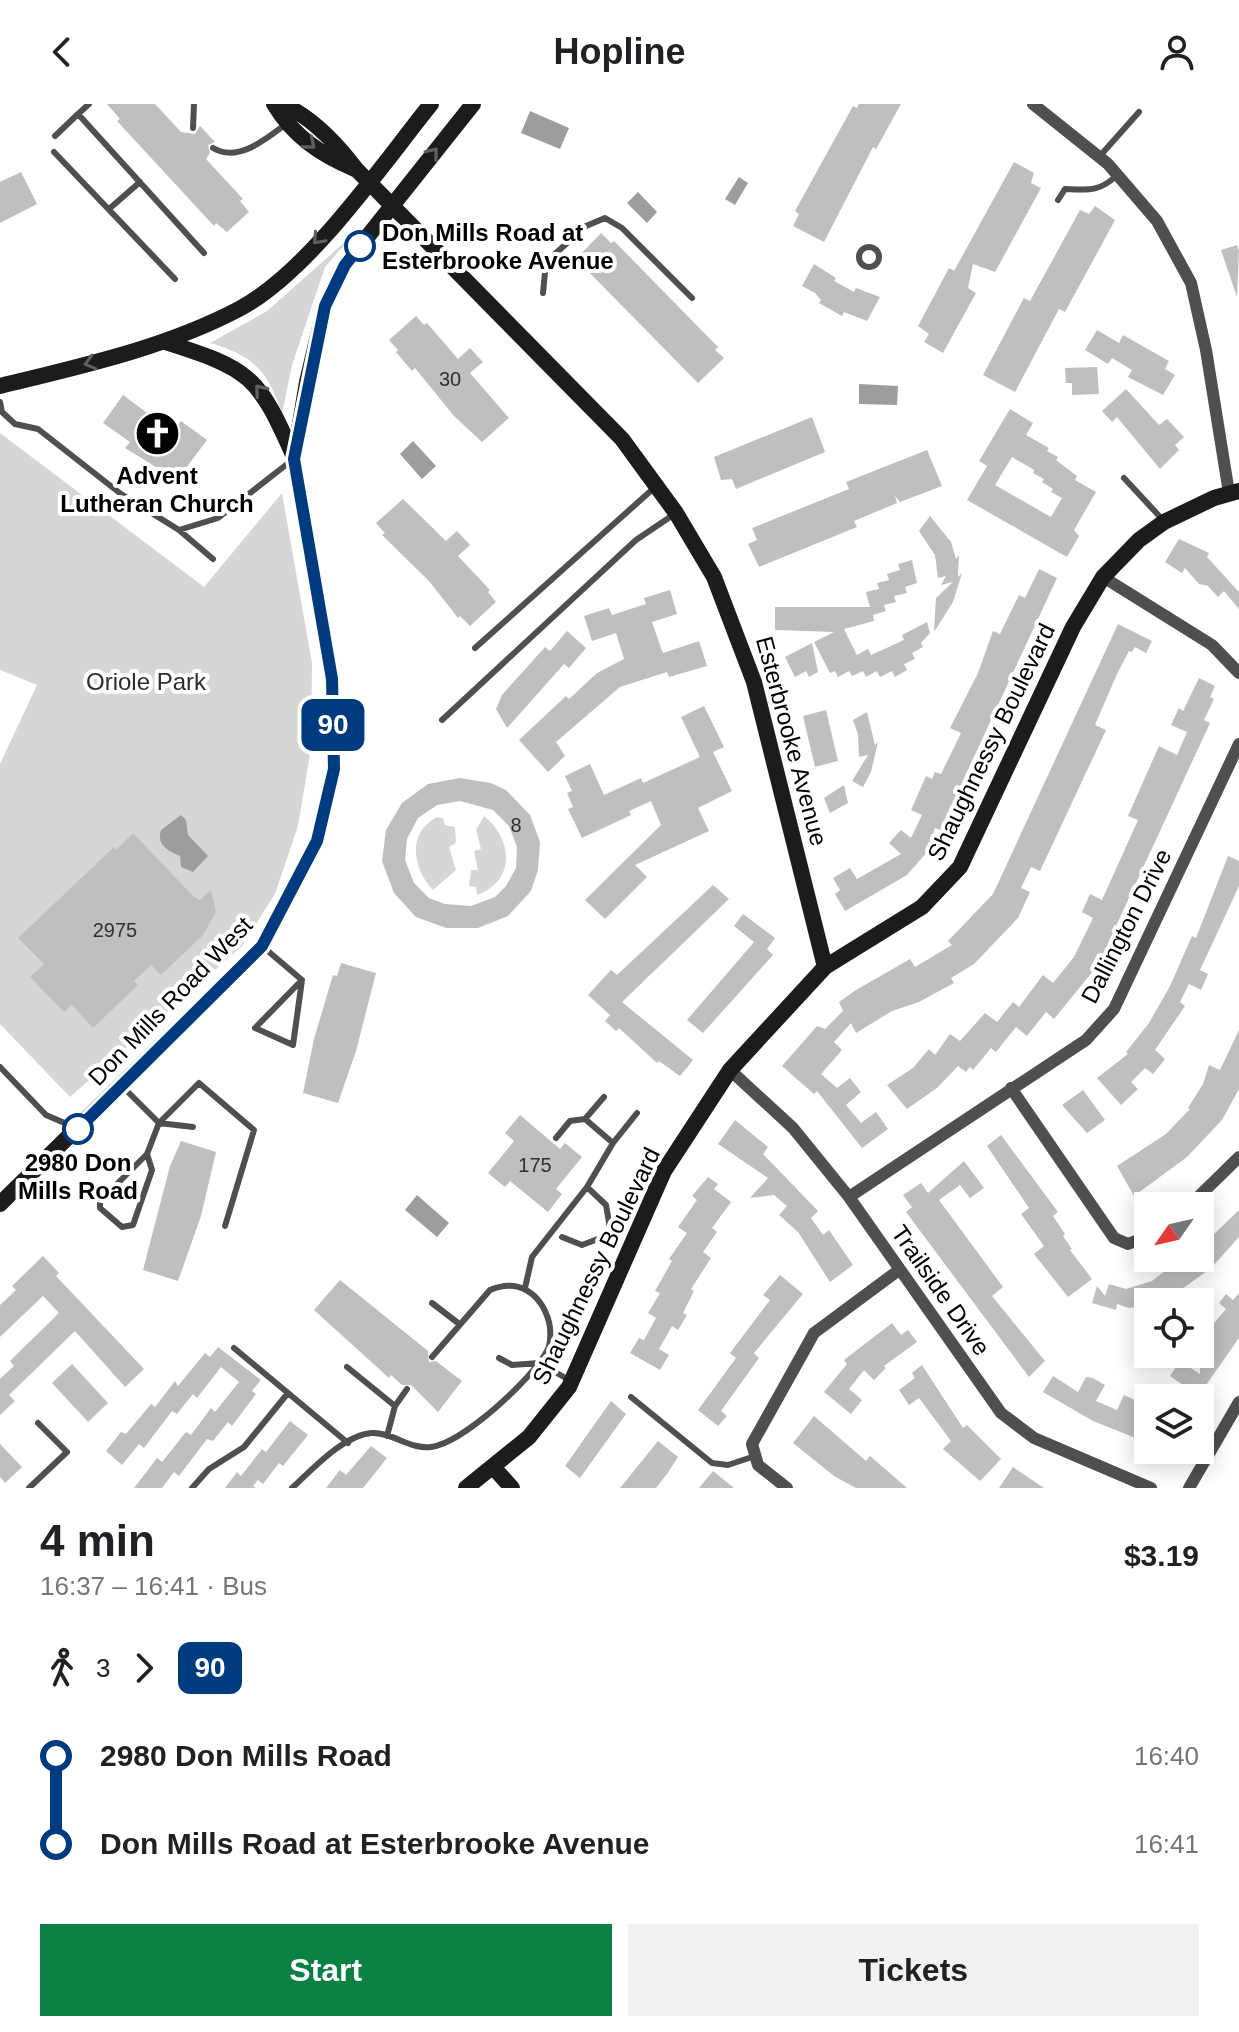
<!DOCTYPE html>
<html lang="en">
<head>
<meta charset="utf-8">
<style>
	:root { --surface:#fff; --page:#f2f2f2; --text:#202124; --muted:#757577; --accent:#0b8043 }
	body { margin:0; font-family:Arial,sans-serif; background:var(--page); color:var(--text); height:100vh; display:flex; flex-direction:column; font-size:30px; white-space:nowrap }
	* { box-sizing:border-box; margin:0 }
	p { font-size:26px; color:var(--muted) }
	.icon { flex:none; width:44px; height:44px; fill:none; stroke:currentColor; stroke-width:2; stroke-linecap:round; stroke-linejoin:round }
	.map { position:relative; height:1384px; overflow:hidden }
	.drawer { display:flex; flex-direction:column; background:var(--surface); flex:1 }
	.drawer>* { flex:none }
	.badge { padding:0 16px; border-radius:12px; font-size:28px; line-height:52px }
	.needle { width:52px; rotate:236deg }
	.controls { position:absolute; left:1134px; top:1088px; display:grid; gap:16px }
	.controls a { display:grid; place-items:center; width:80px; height:80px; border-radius:0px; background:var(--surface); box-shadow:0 4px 20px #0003; font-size:40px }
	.map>.badge { position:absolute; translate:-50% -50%; box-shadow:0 0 0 4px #fff }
	.legs { display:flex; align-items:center; gap:12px; height:88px; padding:0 40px; font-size:26px }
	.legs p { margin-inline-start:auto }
	.head { display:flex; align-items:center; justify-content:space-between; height:136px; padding:0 40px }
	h1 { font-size:44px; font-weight:800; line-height:60px }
	.cta { display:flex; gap:16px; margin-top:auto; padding:16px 40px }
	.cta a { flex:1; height:92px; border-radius:0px; background:var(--accent); color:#fff; font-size:32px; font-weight:800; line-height:92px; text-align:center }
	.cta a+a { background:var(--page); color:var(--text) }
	ul { padding:0 40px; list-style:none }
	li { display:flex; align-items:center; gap:28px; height:88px; font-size:30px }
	li i { display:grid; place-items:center; width:12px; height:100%; margin:0 10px; background:currentColor }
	li i::after { content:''; width:20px; height:20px; margin:-10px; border:6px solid; border-radius:50%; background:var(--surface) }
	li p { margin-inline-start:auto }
	li:first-child i { background:linear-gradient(#0000 50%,currentColor 0) }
	li:last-child i { background:linear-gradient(currentColor 50%,#0000 0) }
	header { display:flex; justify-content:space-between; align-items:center; height:104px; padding:0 40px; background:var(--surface); font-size:36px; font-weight:800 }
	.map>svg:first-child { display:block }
</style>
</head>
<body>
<header><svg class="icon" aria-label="back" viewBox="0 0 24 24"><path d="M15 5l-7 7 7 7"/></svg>Hopline<svg class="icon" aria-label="person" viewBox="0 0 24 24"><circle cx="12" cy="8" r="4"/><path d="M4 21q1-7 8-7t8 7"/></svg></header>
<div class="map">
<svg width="1239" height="1384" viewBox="0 0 1239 1384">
	<rect width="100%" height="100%" fill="#fff"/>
	<path fill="#d6d6d6" d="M354,130L325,163L292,261L282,310C268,267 254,252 210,239L267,207Z
		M0,329L204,483L282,389L312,559L311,644L298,722L275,790L242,842L70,993L0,920V660L37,581L0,566Z
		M484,712C513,735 516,777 477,791L476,783L469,782L471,766H478L474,747L481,745L476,726Z
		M437,713L443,714L445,721L455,723L456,739L449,743L456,766L433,786C413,765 406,729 437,713Z"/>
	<path fill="#9d9d9d" d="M530,7L569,24L560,45L521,29Z
		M739,73L748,79L735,101L725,95Z
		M638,88L657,108L647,119L627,99Z
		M859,280L898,282L897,301L859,300Z
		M413,337L436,362L422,375L400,350Z
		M181,711L186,716L188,731L208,752L193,768L181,763L180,752C168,747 156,741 161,726Z
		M417,1091L449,1119L437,1133L405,1106Z"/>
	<path fill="#bfbfbf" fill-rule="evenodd" d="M107,0H155L181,28L195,30L200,22L215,38L208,41L210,49L206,55L243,95L240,97L249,108L227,128L216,119L214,122L117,17L120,15Z
		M859,0H901L876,45L873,43L824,138L793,122L799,110L795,107L853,2L857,4Z
		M1014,58L1034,69L1031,79L1041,84L995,168L973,160L968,184L976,189L943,249L924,238L929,230L918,222L949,164L954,167Z
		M21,68L37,100L0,119V78Z
		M1095,102L1115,116L1065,208L1059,205L1015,288L983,271L1024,194L1030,197L1080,106L1089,110Z
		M601,129L611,139L614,137L718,243L715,246L724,254L698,279L576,155Z
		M1237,141L1239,147L1237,193L1221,146Z
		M814,160L836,174L834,177L854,188L856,184L880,193L867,217L844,208L842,212L819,199L821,196L815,189L802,182Z
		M416,212L424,221L427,219L458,255L470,244L483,258L470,269L509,314L482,338L454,312L415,264L412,267L396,248L398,246L389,236Z
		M1097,226L1119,239L1123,231L1169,257L1165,265L1175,271L1163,291L1128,273L1132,266L1112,254L1108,260L1085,246Z
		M1097,263L1099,290L1072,291V279H1066L1065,264Z
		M1126,285L1159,321L1167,315L1184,333L1175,341L1179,346L1160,365L1117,313L1112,318L1102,307Z
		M123,291L158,317L164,320L168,315L177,322L181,317L207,336L177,376L125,344L130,338L103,319Z
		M1010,305L1033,319L1026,331L1049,344L1047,347L1058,353L1056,356L1077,372L1075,376L1096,388L1074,426L1079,432L1067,453L967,396L987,362L979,357ZM1012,353L1034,366L1033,369L1044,375L1042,378L1053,385L1051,388L1062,394L1051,413L995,381Z
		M812,313L825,348L736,385L732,375L721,376L714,353Z
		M927,346L942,382L900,398L895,392L897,399L854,417L857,423L759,463L748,440L757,436L752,424L849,385L846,378Z
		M403,395L446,437L457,427L470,441L458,452L490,486L488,488L496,498L470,522L460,512L458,514L429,477L382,431L385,429L376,419Z
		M930,412L951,438L956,455L959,451L958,473L962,469L953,498L934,528L936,494L953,478L941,481L946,472L938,474L935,451L919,427Z
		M1179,435L1209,449L1207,453L1239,488V505L1224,487L1218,493L1208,482L1199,480L1185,464L1182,469L1165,458Z
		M912,456L917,479L905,483L907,489L894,492L896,498L884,501L886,507L873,511L874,517L844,525L857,551L868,545L871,551L904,536L902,531L927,518L930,529L921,539L923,543L912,549L915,555L904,560L907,566L895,573L892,567L880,573L877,567L866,573L863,567L852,572L849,567L838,573L835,567L830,569L814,538L834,528L775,526V503H870L866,488L879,485L877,479L889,476L887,470L900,466L898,460Z
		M1039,465L1057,474L940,726L935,724L927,748L907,771L845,807L835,790L840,786L833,774L850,764L857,775L901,750L889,739L901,726L911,734L922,711L911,706L926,672L932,675L935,668L941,670L961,629L950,624L978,569L993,527L1000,530L1019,491L1025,494Z
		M670,486L677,510L652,518L661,544L663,549L699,537L707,562L669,573L667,568L620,583L556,638L565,652L548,668L519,636L566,592L569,595L597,569L624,555L616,529L592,537L584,512L609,504L612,511L646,500L644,494Z
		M1118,520L1152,537L1146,549L1135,543L1132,548L1129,547L1117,570L1095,621L1106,626L1040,767L1031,763L1021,784L1030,788L1018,814L974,860L951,874L954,879L919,898L892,907L856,929L851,919L834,938L842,946L821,970L837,984L850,974L861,988L846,1001L861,1019L876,1008L888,1025L862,1044L817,987L814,990L782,962L817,922L825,925L843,907L839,898L856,886L910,855L915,863L952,841L948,837L993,790Z
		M567,527L586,544L569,564L564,560L507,624L496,605L502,591L545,543L550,547Z
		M812,539L818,568L809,573L806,567L795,573L785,553Z
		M1199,574L1215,582L1210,593L1214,595L1204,616L1210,619L1098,861L1054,915L1046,908L1027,932L1016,923L996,948L991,944L973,966L970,963L966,968L958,962L937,984L907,1005L887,981L913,964L929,945L935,951L950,930L960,937L985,909L997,918L1013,898L1019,903L1043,871L1053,879L1074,853L1093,814L1082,808L1090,790L1102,796L1138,716L1128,712L1159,642L1177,651L1187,628L1171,621L1179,604L1183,607Z
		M704,602L724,643L713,648L732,687L698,704L709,727L635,761L647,773L605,815L585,796L661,721L651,697L629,707L631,711L582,734L568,705L573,703L567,689L572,687L565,672L590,660L604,691L641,674L643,679L700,653L681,613Z
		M826,606L838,657L815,663L803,612Z
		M867,608L875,641L878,638L871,668L863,683L852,677L868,651L859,653L858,630L853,616Z
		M460,674L491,679L506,686L530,711L540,738L538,766L531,787L508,812L478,824H446L416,813L394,789L382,757L386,726L402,699L428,680ZM460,697L493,706L509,722L517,743L516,764L506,782L495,793L471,802L445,800L429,794L414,779L405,756L407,735L418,714L437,701Z
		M844,681L848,699L830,709L824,694Z
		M133,729L194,793L200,796L211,786L216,808L203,831L161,871L151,861L134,877L138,881L93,924L72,901L64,908L30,873L44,860L18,834L114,743L116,746Z
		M1228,752L1239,757V782L1200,866L1208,870L1201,886L1189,880L1180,898L1185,902L1155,946L1165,955L1153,970L1145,964L1131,978L1138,985L1121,1001L1097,974L1128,950L1126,948L1149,919L1170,882L1192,832L1196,834Z
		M713,781L729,795L622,898L693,956L680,972L659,957L657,959L619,924L616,927L605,917L610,911L588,891L611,866L617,871Z
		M743,810L775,834L767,845L773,851L703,929L687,916L754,838L734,822Z
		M341,859L376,869L356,947L338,999L303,989L314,935L333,871L337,872Z
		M1239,926V985L1222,1016L1187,1053L1134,1092L1117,1062L1166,1030L1190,1005L1188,1004L1203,980L1209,961L1220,966Z
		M1083,986L1105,1016L1087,1029L1062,1001Z
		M520,1011L560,1045L565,1039L582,1053L556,1085L562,1090L548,1108L510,1077L505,1083L488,1069L514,1037L505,1029Z
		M735,1016L768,1043L763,1050L818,1107L811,1114L823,1131L829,1126L853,1161L830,1178L798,1128L779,1111L787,1102L774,1091L750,1094L768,1074L718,1040Z
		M1001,1031L1058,1108L1053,1112L1065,1130L1063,1132L1072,1145L1070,1146L1092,1175L1068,1193L1034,1150L1044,1142L1021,1110L1029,1104L987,1042Z
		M181,1037L216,1048L201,1112L178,1177L143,1166L170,1062Z
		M964,1057L984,1084L970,1094L960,1081L939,1096L1003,1183L992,1192L1045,1257L1029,1273L906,1108L912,1103L903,1091L921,1079L928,1089Z
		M708,1073L718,1080L714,1085L731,1098L712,1124L717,1128L703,1148L711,1154L691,1185L694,1187L683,1209L687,1211L678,1226L672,1222L659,1245L669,1251L660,1266L630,1249L639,1234L644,1236L656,1214L648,1209L660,1189L655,1187L672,1157L669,1155L687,1129L678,1123L697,1096L692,1092Z
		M1239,1106V1133L1211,1164L1164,1198L1129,1204L1117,1200L1116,1206L1092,1199L1097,1182L1105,1192L1109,1180L1126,1185L1152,1177L1175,1159L1179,1164L1191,1154H1200L1204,1144L1200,1140V1128L1209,1135Z
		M43,1152L59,1169L56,1172L144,1265L125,1283L75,1227L9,1291L15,1297L0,1311V1275L14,1262L10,1257L59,1209L43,1192L0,1233V1201L16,1186L12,1182Z
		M780,1171L803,1190L754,1249L759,1254L721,1307L727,1312L718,1322L698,1306L736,1254L730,1249L770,1196L763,1191Z
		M340,1176L428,1247L429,1258L436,1257L462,1277L438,1308L411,1281H402L391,1271L389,1274L314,1206Z
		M1239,1189V1234L1197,1294H1181L1186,1283L1170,1272L1180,1257L1200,1270V1219L1209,1225L1226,1205L1219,1199L1226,1190L1233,1196Z
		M892,1219L901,1231L908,1226L917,1238L884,1262L886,1264L874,1276L864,1266L849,1285L862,1296L851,1310L824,1288L847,1260L844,1256Z
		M218,1243L261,1276L252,1287L256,1290L232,1322L228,1318L213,1337L207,1335L179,1372L174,1368L162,1384H134L157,1354L162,1358L186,1328L191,1331L211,1304L215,1308L239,1278L221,1263L197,1294L193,1290L177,1310L172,1307L144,1344L139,1340L122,1361L106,1347L121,1328L126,1330L151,1300L155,1303L175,1277L178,1282L205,1249L210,1253Z
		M72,1260L108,1299L88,1318L52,1279Z
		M922,1261L963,1324L967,1321L1001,1355L980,1377L943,1345L951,1337L919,1294L909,1301L899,1286L915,1274L912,1269Z
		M1053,1272L1078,1288L1086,1273L1093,1274L1105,1281L1096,1297L1117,1306L1124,1291L1148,1302V1339L1093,1317L1043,1288Z
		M611,1297L626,1310L580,1374L565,1362Z
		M814,1312L866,1357L870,1352L907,1384H856L834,1372L793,1339Z
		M290,1317L308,1331L283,1362L279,1359L263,1380L258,1376L253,1382L256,1384H225L237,1368L241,1372L262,1345L266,1348Z
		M658,1337L678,1353L667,1370L656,1384H620Z
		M0,1340L22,1363L5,1379L0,1373Z
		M371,1342L387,1354L363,1384H326L340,1366L346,1371Z
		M1013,1363L1044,1384H999Z
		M713,1367L734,1384H699Z"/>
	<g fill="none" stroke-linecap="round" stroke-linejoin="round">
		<path stroke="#4f4f4f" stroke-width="6" d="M89,0L78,10L204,149
			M193,24L194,0
			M55,32L78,10
			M213,44C238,59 266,35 286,20
			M54,48L175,175
			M1099,53L1139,8
			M1058,96L1065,85C1088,86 1100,88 1117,71
			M109,105L140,78
			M859 153a10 10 0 1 1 20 0a10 10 0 1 1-20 0Z
			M543,189L546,158L586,122L605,114L622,124L692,194
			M0,298L2,308L15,320L38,325L121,390L179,426L218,414L291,357
			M1124,374L1162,415
			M179,426L213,455
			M475,544L654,384
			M442,616L636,436L676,409
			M262,842L302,876
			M302,876L293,941L255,924Z
			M0,963L46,1011L74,1023
			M123,983L159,1019L199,979L254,1026L225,1122
			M604,993L585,1015L613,1039
			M556,1034L570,1017L585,1015
			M147,1050L152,1066L133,1121L122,1123L100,1104V1097L147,1050L159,1019L193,1023
			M587,1083L606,1101L611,1130
			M562,1133L582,1141L611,1130
			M525,1184L532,1153L587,1083L613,1039L637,1009
			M432,1199L458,1219
			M234,1244L348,1339
			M499,1254L512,1261L539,1259L571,1277
			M347,1263L395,1302
			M631,1293L712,1359L728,1361L755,1352
			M387,1332L395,1302L407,1285
			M29,1384L67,1348L38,1319
			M192,1384L209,1365L244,1343L288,1289
			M292,1384C312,1366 343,1331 372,1329C392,1328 411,1346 431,1343C463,1339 532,1275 547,1247C551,1240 551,1226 549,1218C541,1189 518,1174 490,1186L432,1253"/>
		<path stroke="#4f4f4f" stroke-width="12" d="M1033,0L1108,60L1157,117L1191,179L1206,246L1229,389
			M1103,473L1212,541L1239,569
			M730,966L793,1024L849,1093L1001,1309L1034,1334L1151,1384
			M1011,984L1114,1134L1128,1140L1148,1132
			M849,1093L1086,936L1114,905L1239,640
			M1189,1102L1239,1053
			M787,1384L758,1361L752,1340L814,1229L899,1166
			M1189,1384L1239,1298"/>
		<path stroke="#1c1c1c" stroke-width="16" d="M274,0C293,32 321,51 355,65
			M282,0C312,13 337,40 356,65L622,335L676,409L714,473L754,578L825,863
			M165,238C250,265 258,271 294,353
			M0,282C81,262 165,244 239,205C309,168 381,62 431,0
			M0,1100L262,842L317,737L334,665L332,575L294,355L307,278L325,202L345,161L473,0
			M494,1364L512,1384
			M466,1384L529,1333L569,1283L664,1067L730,966L825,863L922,803L960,763L1073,523L1103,473L1139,436L1164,418L1214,394L1239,387"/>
	</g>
	<defs><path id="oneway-chevron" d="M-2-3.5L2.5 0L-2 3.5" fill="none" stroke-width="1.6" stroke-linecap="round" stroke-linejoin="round" transform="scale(2)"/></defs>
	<g stroke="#606060">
		<use href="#oneway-chevron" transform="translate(310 40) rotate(40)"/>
		<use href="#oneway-chevron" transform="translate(433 49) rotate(-51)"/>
		<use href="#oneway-chevron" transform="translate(318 135) rotate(132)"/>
		<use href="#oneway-chevron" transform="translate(90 259) rotate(164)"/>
		<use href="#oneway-chevron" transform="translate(260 286) rotate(-130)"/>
	</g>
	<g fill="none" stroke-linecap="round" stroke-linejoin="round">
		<defs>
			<path id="line-1" d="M78,1025L262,842L317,737L334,665L332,575L294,355L325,202L345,161L360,142"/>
		</defs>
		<use href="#line-1" stroke="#fff" stroke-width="18"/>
		<use href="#line-1" stroke="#003b80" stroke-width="12"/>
	</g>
	<defs>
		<symbol id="church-disc" viewBox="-11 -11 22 22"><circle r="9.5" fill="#000" stroke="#fff"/><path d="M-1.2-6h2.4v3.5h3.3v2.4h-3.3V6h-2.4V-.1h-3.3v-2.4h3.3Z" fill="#fff"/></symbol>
	</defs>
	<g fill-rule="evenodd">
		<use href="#church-disc" x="132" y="304" width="51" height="51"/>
	</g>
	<g fill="#fff" stroke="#003b80" stroke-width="4">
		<circle cx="360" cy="142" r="14"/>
		<circle cx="78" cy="1025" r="14"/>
	</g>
	<g text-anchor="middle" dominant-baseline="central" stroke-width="8" stroke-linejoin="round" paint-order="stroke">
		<g font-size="20" fill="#303030">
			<text x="450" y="275">30</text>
			<text x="516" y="721">8</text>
			<text x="115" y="826">2975</text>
			<text x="535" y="1061">175</text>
		</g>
		<g font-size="24" font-weight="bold" fill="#000" stroke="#fff" text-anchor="start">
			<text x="382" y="128">Don Mills Road at<tspan x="382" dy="28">Esterbrooke Avenue</tspan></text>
			<text x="78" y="1058" text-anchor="middle">2980 Don<tspan x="78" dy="28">Mills Road</tspan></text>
		</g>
		<g font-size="24" font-weight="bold" fill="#000" stroke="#fff">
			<text x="157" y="371">Advent<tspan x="157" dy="28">Lutheran Church</tspan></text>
		</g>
		<g font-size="24" fill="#2d2d2d" stroke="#fff">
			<text x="146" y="577">Oriole Park</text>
		</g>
		<g font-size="24" fill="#000" stroke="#fff">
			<text transform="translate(792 637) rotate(75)">Esterbrooke Avenue</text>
			<text transform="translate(991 638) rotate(-64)">Shaughnessy Boulevard</text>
			<text transform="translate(1126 822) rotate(-63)">Dallington Drive</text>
			<text transform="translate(170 897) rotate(-46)">Don Mills Road West</text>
			<text transform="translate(596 1162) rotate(-64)">Shaughnessy Boulevard</text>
			<text transform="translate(941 1186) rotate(55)">Trailside Drive</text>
		</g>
	</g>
</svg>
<div class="controls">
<a><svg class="needle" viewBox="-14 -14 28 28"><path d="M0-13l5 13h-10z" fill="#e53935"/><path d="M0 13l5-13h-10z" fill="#757577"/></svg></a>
<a><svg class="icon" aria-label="locate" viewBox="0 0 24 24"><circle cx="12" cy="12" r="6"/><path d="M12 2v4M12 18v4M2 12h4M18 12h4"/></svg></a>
<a><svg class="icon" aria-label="layers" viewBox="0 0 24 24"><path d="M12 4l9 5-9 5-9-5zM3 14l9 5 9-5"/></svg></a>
</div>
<b class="badge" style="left:333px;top:621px;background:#003b80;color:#fff">90</b>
</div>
<section class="drawer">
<div class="head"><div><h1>4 min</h1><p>16:37 – 16:41 · Bus</p></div><b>$3.19</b></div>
<div class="legs"><svg class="icon" aria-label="walk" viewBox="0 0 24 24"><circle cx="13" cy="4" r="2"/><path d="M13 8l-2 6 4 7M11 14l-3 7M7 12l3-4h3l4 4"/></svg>3<svg class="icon" aria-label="forward" viewBox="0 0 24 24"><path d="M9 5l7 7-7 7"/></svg><b class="badge" style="background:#003b80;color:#fff">90</b></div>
<ul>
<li><i style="color:#003b80"></i><b>2980 Don Mills Road</b><p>16:40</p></li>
<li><i style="color:#003b80"></i><b>Don Mills Road at Esterbrooke Avenue</b><p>16:41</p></li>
</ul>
<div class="cta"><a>Start</a><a>Tickets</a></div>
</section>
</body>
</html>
